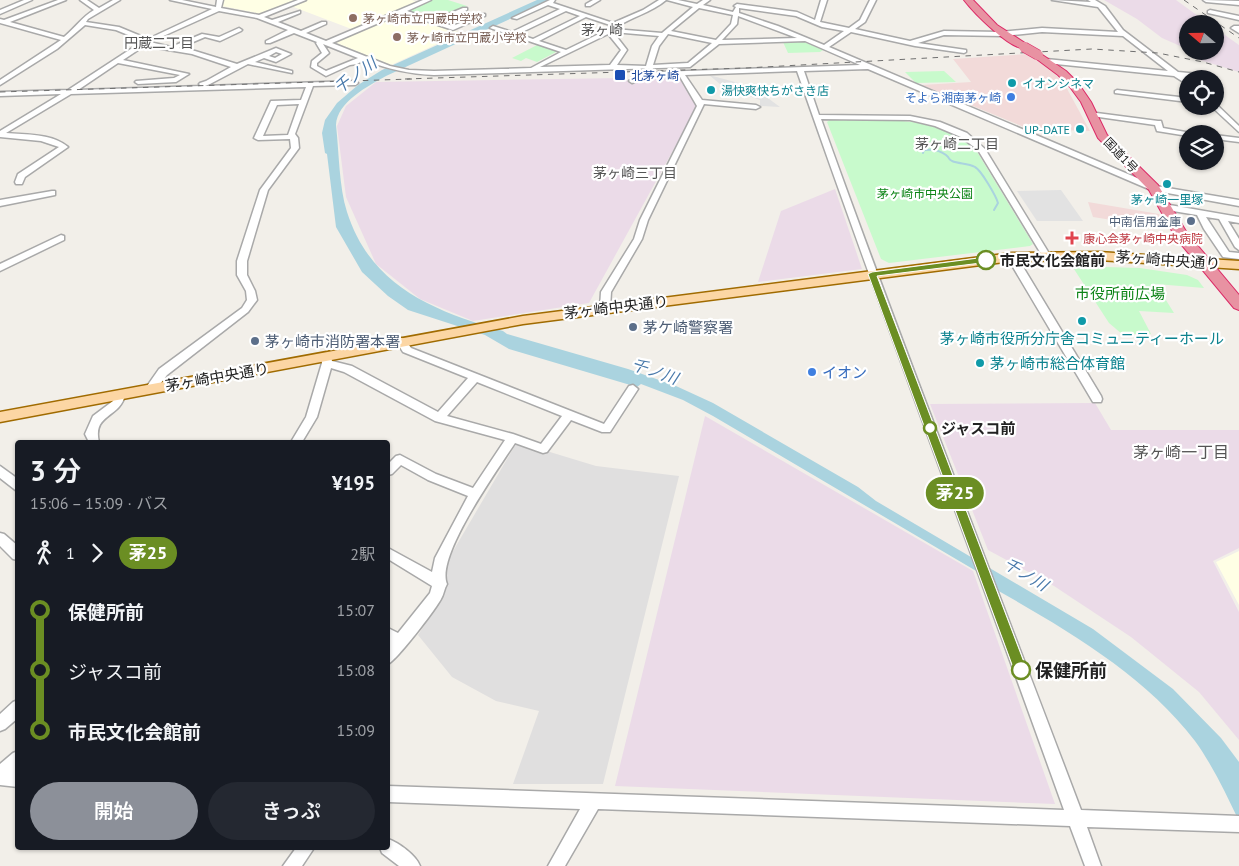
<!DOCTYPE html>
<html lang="ja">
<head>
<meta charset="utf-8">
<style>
	:root { --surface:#171b24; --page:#242831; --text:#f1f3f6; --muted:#9ea1a6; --accent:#8c9099 }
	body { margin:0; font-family:"PT Sans","Noto Sans JP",sans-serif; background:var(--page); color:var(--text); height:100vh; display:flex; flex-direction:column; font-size:19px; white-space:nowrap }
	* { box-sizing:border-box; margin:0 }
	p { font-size:16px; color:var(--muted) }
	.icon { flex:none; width:28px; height:28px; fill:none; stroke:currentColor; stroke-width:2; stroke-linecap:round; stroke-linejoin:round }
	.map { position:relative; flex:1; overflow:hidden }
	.sheet { position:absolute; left:15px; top:440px; width:375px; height:410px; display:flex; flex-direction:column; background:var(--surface); border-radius:5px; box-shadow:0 1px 4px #0004 }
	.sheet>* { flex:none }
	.badge { padding:0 10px; border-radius:16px; font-size:18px; line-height:32px }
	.needle { width:32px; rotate:290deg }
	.tools { position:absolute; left:1179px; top:15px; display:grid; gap:10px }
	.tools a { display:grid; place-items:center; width:45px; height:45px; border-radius:50%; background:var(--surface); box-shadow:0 1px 4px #0004; font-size:25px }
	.map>.badge { position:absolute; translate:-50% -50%; box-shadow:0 0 0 2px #fff }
	.legs { display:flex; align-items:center; gap:8px; height:55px; padding:0 15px; font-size:16px }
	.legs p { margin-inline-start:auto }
	.summary { display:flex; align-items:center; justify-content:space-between; height:85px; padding:0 15px }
	h1 { font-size:28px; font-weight:600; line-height:38px }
	.primary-button { display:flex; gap:10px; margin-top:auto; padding:10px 15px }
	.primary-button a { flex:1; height:58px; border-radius:30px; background:var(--accent); color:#fff; font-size:20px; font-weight:600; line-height:58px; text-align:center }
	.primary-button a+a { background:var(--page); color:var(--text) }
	ul { padding:0 15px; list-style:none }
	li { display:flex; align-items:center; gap:18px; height:60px; font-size:19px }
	li i { display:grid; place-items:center; width:8px; height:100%; margin:0 6px; background:currentColor }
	li i::after { content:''; width:12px; height:12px; margin:-6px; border:4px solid; border-radius:50%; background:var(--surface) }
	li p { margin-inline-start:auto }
	li:first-child i { background:linear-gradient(#0000 50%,currentColor 0) }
	li:last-child i { background:linear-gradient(currentColor 50%,#0000 0) }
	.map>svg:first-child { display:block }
</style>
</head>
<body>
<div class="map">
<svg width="1239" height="866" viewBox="0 0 1239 866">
	<rect width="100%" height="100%" fill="#f2efe9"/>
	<path fill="#e0dfdf" d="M517,442L596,466L679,476L603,784H513L539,711L496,701L452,677L418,635L439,603L449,558Z"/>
	<path fill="#f2dad9" d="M1028,54L1055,74L1065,85L1090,131L1029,129L922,85L971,82L953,59Z
		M1088,202L1159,214L1168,229L1093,217Z"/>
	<path fill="#ebdbe8" d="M1104,0H1176L1209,24H1188L1187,49L1162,38L1137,19Z
		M1215,28L1239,45V72L1197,59L1203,54L1195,51H1215Z
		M677,75L698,105L589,303L473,321L420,299L376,264L346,197L337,126L346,106L376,82L623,78L633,84L651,76Z
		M835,189L862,269L758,282L781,211Z
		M1095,403L1111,430H1239V548L1213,561L1239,612V740L1199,692L1131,637L1054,586L988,550L930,404Z
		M705,416L973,571L1055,804L615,786Z"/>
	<path fill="#ffffe5" d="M223,0H301L262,14L222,6Z
		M308,0H412L419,3L354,30L291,6Z
		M403,12L461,33L391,65L332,41Z
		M1239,551V605L1216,562Z"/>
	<path fill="#c8facc" d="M430,0H448L467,6L447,15C436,12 424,9 414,14L404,10Z
		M802,41L823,50L820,52L788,53L783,42Z
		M539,44L558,51L537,62L526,58L521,61L512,58Z
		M944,71L956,82L916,83L905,72Z
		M831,119C882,120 935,114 976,150L1033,244L1030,246L889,263L881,259L827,122Z
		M1072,266L1140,268L1187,275L1198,280L1204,288L1156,284L1174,313L1139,311L1151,334H1122L1109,323Z"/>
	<path fill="#e2e2e2" d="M709,75L746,85L765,96L780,107L760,106V100L749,96L743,90L726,89Z
		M1061,190L1083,221H1037L1017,191Z"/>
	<path fill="#aad3df" d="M537,0H551L386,76C368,86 337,102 336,125C339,152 339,187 347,212C371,287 434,311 503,331L507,334L628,369L676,386L713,403L858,487L876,501L1093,629L1173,689L1221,738L1239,762V821C1226,794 1213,766 1195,741C1142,671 1058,625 983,582L978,572L713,416L683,400L641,384L637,387L509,349L485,335L408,310L388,296L362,272L336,227L327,154L325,153L322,133L325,120L337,103L358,85L382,70Z"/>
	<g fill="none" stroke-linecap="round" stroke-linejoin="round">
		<path stroke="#aad3df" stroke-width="2" d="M923,153L924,150C932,149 940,150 946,155C951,159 947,158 952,161C959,164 968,163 975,167C981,170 996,196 998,203L994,210"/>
		<defs>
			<path id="minor" d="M24,0H32L0,14V10Z
				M58,0H66L10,22L64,37C76,27 82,17 94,10L80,0H87L99,8L113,0H120L88,19L86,22L119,27L148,39L212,9L170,0H182L216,7L217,0H223L221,8L259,15L298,0H306L264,17L272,20L300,11V13L278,22L301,31L322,22H326V24L306,33L326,41L423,0H431L407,11L434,20L463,8H467V10L440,22L453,26L481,14H485V16L453,30L402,13L332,43L390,66L409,70L434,71L531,68L561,52L490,28L493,26L512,32L560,9L548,5L517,19L512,18L550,0H555L553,3L613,23L643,10L659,0H666C651,13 630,17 614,29L662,33L693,7L667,0H678L697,4L703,0H710L703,5L733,12L736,7L734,6L737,4L797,12L815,20L821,0H827L820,22L849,28L860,20L870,0H876L865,22L855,29L910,41L944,31L1000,32L1042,28L1118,32L1098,7L1052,0L1091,2L1088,0H1095L1105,6L1123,30L1178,72L1199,74L1201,75V77H1184L1188,79V85L1174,76L1046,63L1043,61L1046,59L1168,71L1123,36L1042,32L1003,36L944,35L918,43L966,50V52L964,53L915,46L851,32L829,47L1156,186L1239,200V206L1151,190L868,69L804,71L819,115L910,116L940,122L967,133L985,149L1050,255L1046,258L1043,257L978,150L961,137L935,126L910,120L821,119C904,351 994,580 1081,810L1239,816V832L1087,827L1101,866H1085L1070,826L598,809L565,866H548L580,809L388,802V786L1064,810C976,564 883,318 797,71L685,75L702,100L756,105L760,107L756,109L704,104L648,220L642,239L611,292L610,308L605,311L600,308L601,292L634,239L640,220L697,106L679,75L646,77L632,83L629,81L630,80L643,74L659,72L860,65L805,41L719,44L690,67L434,75C409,74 388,69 364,60L357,64L350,65L326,76L311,67L312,61L322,53L316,43L317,42L294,33L270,43H266V41L288,30L257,18L219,11L150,42L171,47L202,34L219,37L239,28L242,30L241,31L220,41L205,37L179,48L195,51L237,64L276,48L291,54L276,62L264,58L255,62L292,71V73L248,64L210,84L205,86L355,81L358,83L355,85L313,86L295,134L298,138L299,148L268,190L247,261V275L255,291L257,300L248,312L167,375L154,392L150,393L145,389L159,369L242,308L247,300L246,291L237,275V261L260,190L291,148L290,139L258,140L254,138L271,101L301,100L306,87L71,94L6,133C26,135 52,133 68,147L25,177L22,184H16L15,182L18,174L59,147L41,141L0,137V131L61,94L0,96V92L68,90L143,41L116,30L85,25L57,49L0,85V80L61,40L0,23V19L4,20ZM699,8L733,15L731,24L716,40L671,31ZM739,8L796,16L822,27L844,31L824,45L778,26L739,13ZM566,11L580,16L533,39L518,34ZM738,16L797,38L722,40L737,24ZM586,17L610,25L607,30L566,50L539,41ZM613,32L659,36L652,46L646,66L617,65L627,50ZM608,34L621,50L610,65L540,67ZM668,34L712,43L688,63L653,65L659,46ZM323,44L358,58L326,71L317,66V63L329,53ZM144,46L192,54L231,67L206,81L200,83L199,84L201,86L78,90L118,63L180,75L174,78L136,81L135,82L138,84L176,82L189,74L123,60ZM276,52L282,54L275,58L269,56ZM299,104L288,135L263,136L277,105Z
				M593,0H600L590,6H586V4Z
				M1203,0L1239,1V5L1206,2Z
				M1210,10L1239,16V20L1208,13V11Z
				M1234,26H1239V33L1231,28Z
				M1117,90L1188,98V102L1115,93V91Z
				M1215,103L1239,126V132L1212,107L1215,106Z
				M1089,112L1158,121H1161L1163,128L1197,134H1188V136L1157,131L1155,125L1092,116H1089Z
				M1215,135L1239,138V142L1215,139Z
				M52,191H55V195L0,206V200Z
				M1164,204L1239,217V223L1228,221L1239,239V250L1235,247L1219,219L1206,217L1229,252L1239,253V259L1223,257L1204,229L1197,215L1161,209V205Z
				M61,235L64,236V240L0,271V264Z
				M1012,254L1017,257L1101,396L1102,399L1101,402H1093L1007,257Z
				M401,338L405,339L411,348L604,424L629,386L633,385L638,389L610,432H602L571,420L547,452L543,453L515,443C499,468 435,556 447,584C444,589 444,594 441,599C435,610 397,660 388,664V647L390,644L388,642V628L398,633L430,593L432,586L388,559V548L432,572L435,558L468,496L428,480L401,465L392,474L388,475V464L396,456L400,455L436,474L473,488L505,440L435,421L344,372L331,368L317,417L302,442H291L306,417L322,363L321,358L326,354L330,355L332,361L352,366L438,412L468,378L403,352L396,341ZM477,382L562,416L541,444L513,434L447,416Z
				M120,391L125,395C120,418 92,414 99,442H89L85,434L93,416L113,401L116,392Z
				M0,466L18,479V492L0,478Z
				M0,533L4,534L18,546V560L13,559L0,546Z
				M18,700V718L5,729L0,731V714L13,702Z
				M18,751V769L16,771H18V787L0,785V764L13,753Z
				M388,839C399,843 416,855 420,866H399L382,853L380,848H388Z
				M296,848H314L302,866H283Z"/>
			<path id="major" d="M1099,252L1239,261V269L1099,260L1012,261L523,324L0,422V412L523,316L1012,253Z"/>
			<path id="highway" d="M964,0H973L997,25L1028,45V49C1012,52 973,12 964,0Z
				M1038,52L1066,71L1078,83L1091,102L1107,135L1158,185L1187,233L1239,295V310L1234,308L1176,238L1149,190L1098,138L1081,102L1070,87L1058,75L1034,57L1033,55Z"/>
		</defs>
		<use href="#minor" stroke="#a9a9a9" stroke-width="3"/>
		<use href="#major" stroke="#a06b00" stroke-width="3"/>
		<use href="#highway" stroke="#dc2a67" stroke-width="2"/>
		<use href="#minor" fill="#fff" fill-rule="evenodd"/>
		<use href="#major" fill="#fcd6a4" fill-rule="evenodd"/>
		<use href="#highway" fill="#e892a2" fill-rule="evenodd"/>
		<path stroke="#707070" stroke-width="1" stroke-dasharray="5.5 5.5" stroke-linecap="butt" d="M1184,0L1239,38
			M405,79L746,68L1092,49L1158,53L1203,62L1239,72
			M0,92L412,79"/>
		<defs>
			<path id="highway-bridge" d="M1024,47L1038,55"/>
		</defs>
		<use href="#highway-bridge" stroke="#dc2a67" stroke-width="11" stroke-linecap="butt"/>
		<use href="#highway-bridge" stroke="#e892a2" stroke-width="10"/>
	</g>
	<path fill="#6b8e23" stroke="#fff" d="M986,257L989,258V262L877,276L1027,670L1025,674L1021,675L1016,674L1014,670L868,274L872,272Z"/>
	<g fill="#8d6e63" stroke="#fff" stroke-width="2">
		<circle cx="353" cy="18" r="5"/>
		<circle cx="397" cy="37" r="5"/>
	</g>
	<rect fill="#1a4fb4" stroke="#fff" stroke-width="2" x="614" y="69" width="12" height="12" rx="2.5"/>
	<g fill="#0f9aa8" stroke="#fff" stroke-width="2">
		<circle cx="1012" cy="83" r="5"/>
		<circle cx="711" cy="90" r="5"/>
		<circle cx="1080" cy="129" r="5"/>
		<circle cx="1167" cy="184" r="5"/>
		<circle cx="1082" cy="321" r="5"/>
		<circle cx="980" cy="363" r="5"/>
	</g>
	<g fill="#3f7fe0" stroke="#fff" stroke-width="2">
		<circle cx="1011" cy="97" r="5"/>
		<circle cx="812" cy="372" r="5"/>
	</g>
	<g fill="#5c6f8a" stroke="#fff" stroke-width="2">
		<circle cx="1191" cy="221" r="5"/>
		<circle cx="633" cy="327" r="5"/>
		<circle cx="255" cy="341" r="5"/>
	</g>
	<path fill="#e0444e" stroke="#fff" stroke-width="2" d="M1069.5 230.5h5v5h5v5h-5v5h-5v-5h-5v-5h5z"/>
	<g fill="#fff" stroke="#6b8e23" stroke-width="2.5">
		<circle cx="986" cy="260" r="9"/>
		<circle cx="930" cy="428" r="6"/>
		<circle cx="1021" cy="670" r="9"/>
	</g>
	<g text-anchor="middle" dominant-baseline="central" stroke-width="4.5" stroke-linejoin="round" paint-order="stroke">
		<g font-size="12" fill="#785e54" stroke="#fff" text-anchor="start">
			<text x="363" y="18">茅ヶ崎市立円蔵中学校</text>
			<text x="407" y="37">茅ヶ崎市立円蔵小学校</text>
		</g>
		<g font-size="12" fill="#164399" stroke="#fff" text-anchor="start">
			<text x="631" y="75">北茅ヶ崎</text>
		</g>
		<g font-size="12" fill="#0d838f" stroke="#fff" text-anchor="start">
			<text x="1022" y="83">イオンシネマ</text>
			<text x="721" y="90">湯快爽快ちがさき店</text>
			<text x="1070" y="129" text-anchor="end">UP-DATE</text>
			<text x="1167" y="199" text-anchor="middle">茅ヶ崎一里塚</text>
		</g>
		<g font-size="12" fill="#366cbe" stroke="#fff" text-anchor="end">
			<text x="1001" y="97">そよら湘南茅ヶ崎</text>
		</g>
		<g font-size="12" fill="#222" stroke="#fff">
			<text transform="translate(1121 155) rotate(46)">国道1号</text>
		</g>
		<g font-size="12" fill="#0c8416" stroke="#fff">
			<text x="925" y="193">茅ヶ崎市中央公園</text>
		</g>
		<g font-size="12" fill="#4e5e75" stroke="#fff" text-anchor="end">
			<text x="1181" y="221">中南信用金庫</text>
		</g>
		<g font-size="12" fill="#be3a42" stroke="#fff" text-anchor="start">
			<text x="1083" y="238">康心会茅ヶ崎中央病院</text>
		</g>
		<g font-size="14" fill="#555" stroke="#fff">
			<text x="602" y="30">茅ヶ崎</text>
			<text x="159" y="43">円蔵二丁目</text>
			<text x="957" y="144">茅ヶ崎二丁目</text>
			<text x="635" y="173">茅ヶ崎三丁目</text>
		</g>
		<g font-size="15" font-weight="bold" fill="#222" stroke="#fff" text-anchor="start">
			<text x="1000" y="260">市民文化会館前</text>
			<text x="941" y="428">ジャスコ前</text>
		</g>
		<g font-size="15" fill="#222" stroke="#fff">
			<text transform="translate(1168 260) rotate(4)">茅ヶ崎中央通り</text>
			<text transform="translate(616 307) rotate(-7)">茅ヶ崎中央通り</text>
			<text transform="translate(217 377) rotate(-10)">茅ヶ崎中央通り</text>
		</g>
		<g font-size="15" fill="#0c8416" stroke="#fff">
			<text x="1120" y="293">市役所前広場</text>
		</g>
		<g font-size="15" fill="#4e5e75" stroke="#fff" text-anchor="start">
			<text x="643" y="327">茅ケ崎警察署</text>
			<text x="265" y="341">茅ヶ崎市消防署本署</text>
		</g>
		<g font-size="15" fill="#0d838f" stroke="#fff">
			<text x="1082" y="338">茅ヶ崎市役所分庁舎コミュニティーホール</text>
			<text x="990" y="363" text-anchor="start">茅ヶ崎市総合体育館</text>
		</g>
		<g font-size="15" fill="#366cbe" stroke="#fff" text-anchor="start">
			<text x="822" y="372">イオン</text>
		</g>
		<g font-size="16" font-style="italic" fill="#4a7aab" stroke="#fff">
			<text transform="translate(355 75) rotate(-36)">千ノ川</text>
			<text transform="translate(655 371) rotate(19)">千ノ川</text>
			<text transform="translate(1026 574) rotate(31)">千ノ川</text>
		</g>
		<g font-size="16" fill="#555" stroke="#fff">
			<text x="1181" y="452">茅ヶ崎一丁目</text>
		</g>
		<g font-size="18" font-weight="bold" fill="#222" stroke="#fff" text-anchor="start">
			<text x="1035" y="670">保健所前</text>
		</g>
	</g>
</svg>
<div class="tools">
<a><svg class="needle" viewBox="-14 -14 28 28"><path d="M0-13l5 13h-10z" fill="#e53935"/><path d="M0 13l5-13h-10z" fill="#9ea1a6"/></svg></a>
<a><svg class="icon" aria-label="locate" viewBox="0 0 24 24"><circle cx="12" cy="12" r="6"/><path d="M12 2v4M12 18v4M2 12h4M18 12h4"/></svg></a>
<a><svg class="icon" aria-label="layers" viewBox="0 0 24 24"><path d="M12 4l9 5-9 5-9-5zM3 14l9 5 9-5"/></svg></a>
</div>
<b class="badge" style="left:955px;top:493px;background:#6b8e23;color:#fff">茅25</b>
<section class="sheet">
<div class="summary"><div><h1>3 分</h1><p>15:06 – 15:09 · バス</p></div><b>¥195</b></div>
<div class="legs"><svg class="icon" aria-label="walk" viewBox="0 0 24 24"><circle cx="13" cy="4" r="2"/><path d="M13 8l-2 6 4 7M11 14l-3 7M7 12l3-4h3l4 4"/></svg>1<svg class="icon" aria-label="forward" viewBox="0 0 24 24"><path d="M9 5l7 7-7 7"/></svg><b class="badge" style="background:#6b8e23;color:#fff">茅25</b><p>2駅</p></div>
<ul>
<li><i style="color:#6b8e23"></i><b>保健所前</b><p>15:07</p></li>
<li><i style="color:#6b8e23"></i><span>ジャスコ前</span><p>15:08</p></li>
<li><i style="color:#6b8e23"></i><b>市民文化会館前</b><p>15:09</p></li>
</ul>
<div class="primary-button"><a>開始</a><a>きっぷ</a></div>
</section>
</div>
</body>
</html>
